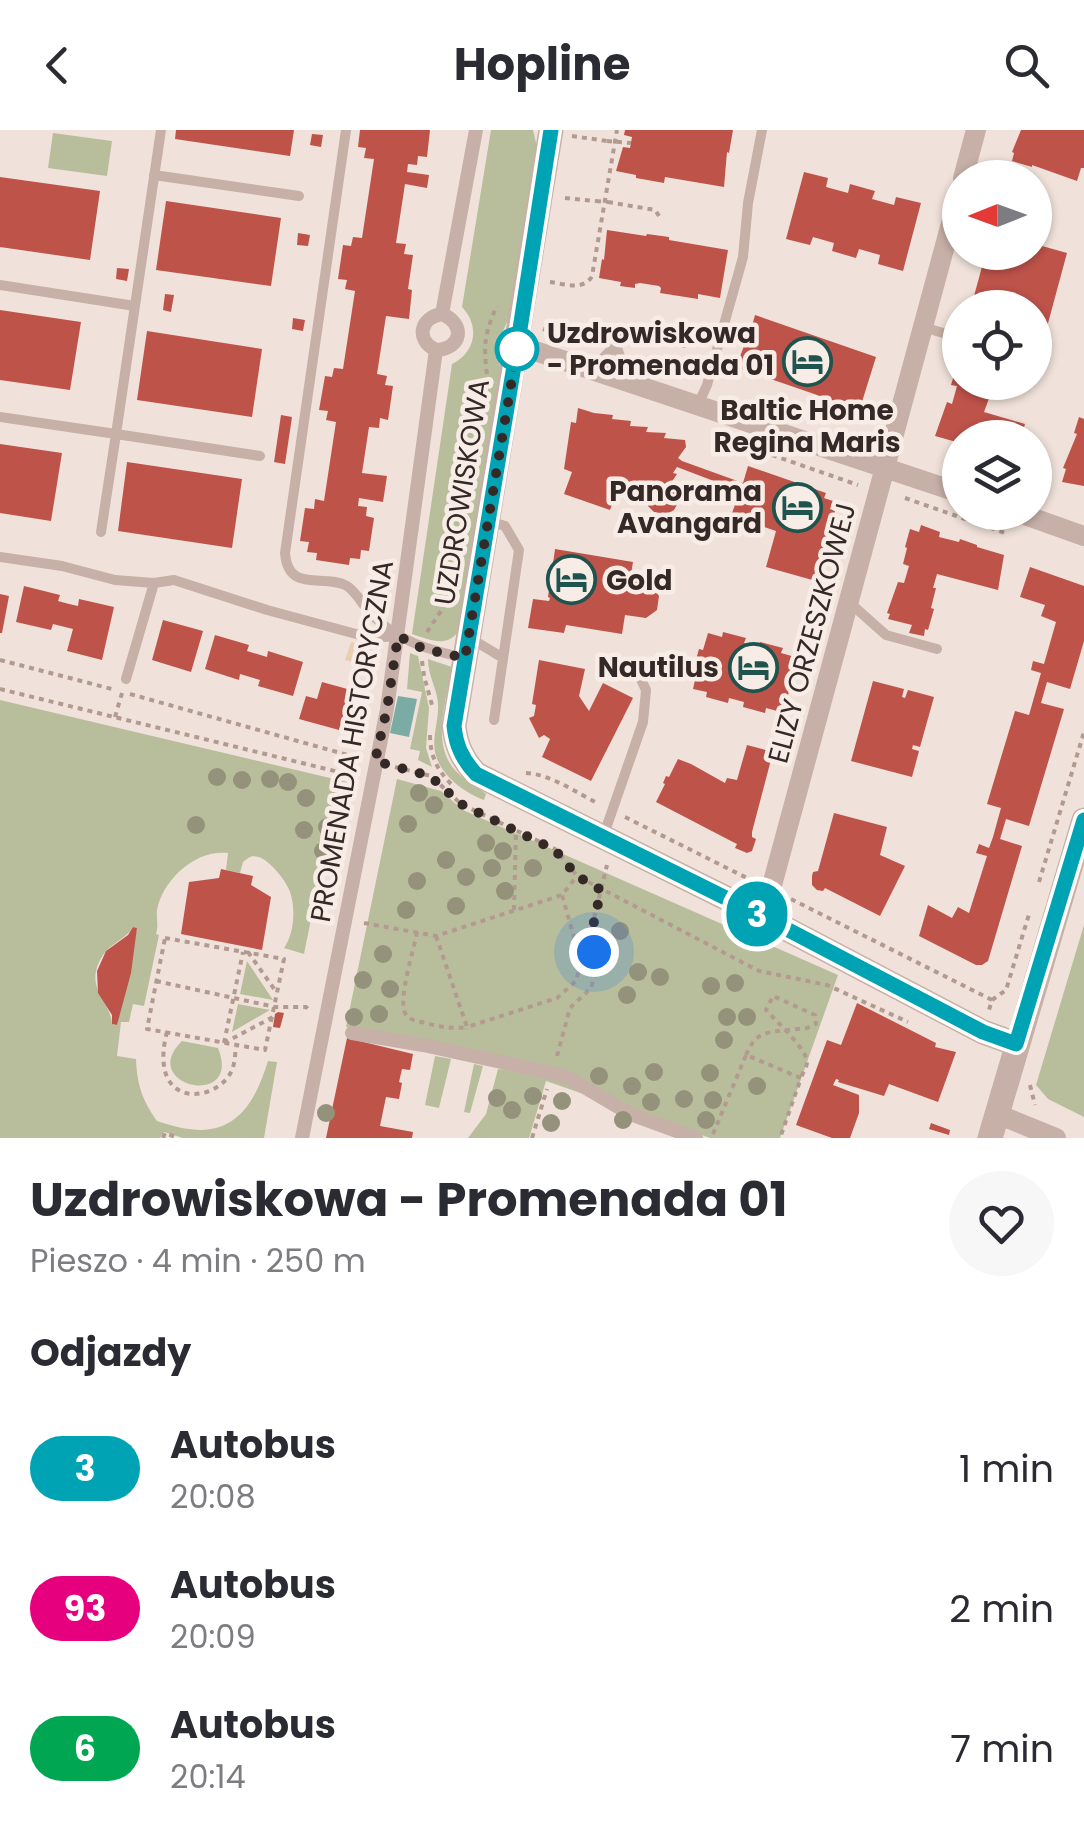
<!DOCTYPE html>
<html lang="pl">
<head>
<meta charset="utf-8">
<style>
	:root { --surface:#fff; --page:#f7f7f7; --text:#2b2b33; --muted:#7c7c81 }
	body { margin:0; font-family:Poppins,sans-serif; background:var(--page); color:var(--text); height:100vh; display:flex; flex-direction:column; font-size:38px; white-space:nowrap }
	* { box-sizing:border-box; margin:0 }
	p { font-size:32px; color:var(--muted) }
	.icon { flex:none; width:55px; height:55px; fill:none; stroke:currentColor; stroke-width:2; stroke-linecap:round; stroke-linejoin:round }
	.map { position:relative; height:1008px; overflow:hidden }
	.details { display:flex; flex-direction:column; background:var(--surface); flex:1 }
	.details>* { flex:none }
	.badge { padding:0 20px; border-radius:32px; font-size:35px; line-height:65px }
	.needle { width:65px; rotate:269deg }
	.fabs { position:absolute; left:942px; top:30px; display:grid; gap:20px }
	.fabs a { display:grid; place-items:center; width:110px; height:110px; border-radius:50%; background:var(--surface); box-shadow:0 2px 8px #0004; font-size:50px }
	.you { position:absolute; width:50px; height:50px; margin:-25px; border:8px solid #fff; border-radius:50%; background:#1a73e8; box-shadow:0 0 0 15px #1a73e833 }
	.map>.badge { position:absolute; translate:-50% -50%; box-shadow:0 0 0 5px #fff }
	h2 { padding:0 30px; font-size:38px; line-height:90px }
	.round { display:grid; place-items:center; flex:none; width:105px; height:105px; border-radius:52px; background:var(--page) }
	.overview { display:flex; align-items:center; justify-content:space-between; height:170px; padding:0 30px }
	h1 { font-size:48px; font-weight:700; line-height:75px }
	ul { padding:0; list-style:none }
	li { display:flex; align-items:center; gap:30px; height:140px; padding:0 30px }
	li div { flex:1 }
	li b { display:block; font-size:38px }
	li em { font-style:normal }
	li .badge { min-width:110px; font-weight:700; text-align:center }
	header { display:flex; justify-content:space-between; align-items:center; height:130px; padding:0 30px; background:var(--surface); font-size:45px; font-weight:700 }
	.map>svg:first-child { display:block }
</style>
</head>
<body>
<header><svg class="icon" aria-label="back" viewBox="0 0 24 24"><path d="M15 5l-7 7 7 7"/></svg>Hopline<svg class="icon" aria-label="search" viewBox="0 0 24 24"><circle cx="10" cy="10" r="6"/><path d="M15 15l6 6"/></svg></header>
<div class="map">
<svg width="1084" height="1008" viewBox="0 0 1084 1008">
	<rect width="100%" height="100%" fill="#f0e2da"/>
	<path fill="#b8be9b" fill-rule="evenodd" d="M491,0H533L537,17L509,188C501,204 495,222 501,240L457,503C445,518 428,509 412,504L452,234C476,222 480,196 462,177Z
		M53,3L112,11L107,46L48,38Z
		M410,523L418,526L429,578L426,618L432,637L418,630L420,621L410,619L422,562L407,559Z
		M428,529L452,537C447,569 431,612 454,639C462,649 476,656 486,664L484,670C463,662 440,645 435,622C432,606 439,590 438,574C437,558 428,546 428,529Z
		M0,570L347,652L332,729H323L304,824L284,818C294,804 296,779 290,762C287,752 269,729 258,727C250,725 249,728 243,732L240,743L226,740L228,723C196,719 163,749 157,780C156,790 159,794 156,804L159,805L144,876L133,874L129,892H121L117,926L136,929C137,954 142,970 157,991C167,994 178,998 189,999C237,1006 256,970 268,931L277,932L264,1008H183L164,1002L160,1008H0ZM133,797L137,798L117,895L112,894C111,870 82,858 103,825C111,813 126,809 133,797Z
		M397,649L441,661L463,680L838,845L780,1008H710L546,951L529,1008H468L486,984L498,939L506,940L346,897Z
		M1084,795V987L1048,969L1036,955Z
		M247,831L273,870L240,864Z
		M238,874L270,880L232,902Z
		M182,911L218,918C243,980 136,956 182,911Z
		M435,926L451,929L439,978L425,975Z
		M474,934L483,936L470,983L464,982Z"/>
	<path fill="#eaceb2" d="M351,512L371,517L366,536L345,530Z"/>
	<path fill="#7baba5" d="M398,566L417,569L409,607L390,603Z"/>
	<path fill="#be534a" d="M176,0H294L290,26L175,9Z
		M360,0H430L427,27L418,26L417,35L408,34L407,42L429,45L427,58L405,54L396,113L406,114L404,124L413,125L408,159L412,160L409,189L386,186L377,244L387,246L385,255L393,256L388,290L380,288L379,298L369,297L362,343L387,346L383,372L359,368L358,376L367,377L366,386L374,388L369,421L361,420L360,429L350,428L349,435L316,430L317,423L307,422L309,412L300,411L305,378L314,379L315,369L324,371L336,292L326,290L328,281L319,280L325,246L332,247L334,238L343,239L355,161L345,159L347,150L338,149L343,115L351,116L353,107L362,108L374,29L364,28L366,18L358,17Z
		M625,0H733L729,23L727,22L724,57L665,47L664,53L636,48V45L616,41L623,17L630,18L632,7L624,5Z
		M1021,0H1084V38H1081L1077,51L1032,35V37L1012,31L1014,23L1012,22Z
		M312,4L323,5L321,17L310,15Z
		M804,42L828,48L826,57L848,63L850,54L875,61L872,69L894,75L896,67L921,73L903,141L878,134L880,125L859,119L856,128L832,121L834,113L813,107L810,115L786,109Z
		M0,47L100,61L90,130L0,117Z
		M166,71L281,88L271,156L156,140Z
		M607,100L646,106L647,104L669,107V110L728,120L720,168L698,164V169L660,163L661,158L659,156L640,153L635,154V158L620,156L621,152L599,148L602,129L604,130Z
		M298,103L310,105L308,116L297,115Z
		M1035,114L1067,123L1047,197L1035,194V178L971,177L986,122H1035Z
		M117,138L129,139L127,151L116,149Z
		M165,164L174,165L171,182L163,180Z
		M0,180L81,192L70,260L0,250Z
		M755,185L876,227L861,275L849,276L736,237L744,216L746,217Z
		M293,188L305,190L303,201L292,199Z
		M147,201L262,219L252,287L137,270Z
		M670,206L687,210L685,218L668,214Z
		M959,217L960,252H995L984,282L1025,294L1021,308H960V313L935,306L947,272L952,274L957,256L951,255L956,238H953Z
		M578,278L594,283L613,285L612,289L631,291L630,296L648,297L646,302L666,303L664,308L685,310L686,317L678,328L682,331L743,353L748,336L826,363L824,368L833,371L830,379L835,381L816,451L766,437L776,401L731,386L740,361L677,337L673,343L677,344L671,353L679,361L680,369L674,380L667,384L654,382L648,376L646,368L627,356L626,361L611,350L609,355L618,358L610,380L564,364L572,342L564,339L571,292L576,293Z
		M281,285L292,287L285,334L274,332Z
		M1079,287L1084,289V356L1062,352L1066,339L1063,338L1077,304L1074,303Z
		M0,314L62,323L51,391L0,383Z
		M127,332L242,349L232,418L118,401Z
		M921,395L940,402L939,407L959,412L960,409L977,415V417L1004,425L998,460L937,444L933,458H936L931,478L934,479L928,500L925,499L924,506L909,503L912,495L888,489L890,484L887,483L898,452L904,453L909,436L903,434L907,418L905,417L910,399L919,402Z
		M555,419L633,432L630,451L651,454L659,466L657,480L646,488L625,485L622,504L566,495L564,503L528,498L533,469L549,471L550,468L548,467L551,444H554L552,441Z
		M1030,437L1084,456V511L1070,559L1047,552L1041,573L1064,579L1029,696L1006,689L1000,709L1022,716L988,831L982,835H976L919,806L928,775L952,788L958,777L969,783L987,726L976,723L979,714L989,718L993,707L1001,678L987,674L1015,581L1029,585L1041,543L1031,540L1033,531L1044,534L1056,492L1041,486L1045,475L1020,467Z
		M24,456L60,465L58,471L69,474L78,476L79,469L114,477L102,530L67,521L73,499L53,494L51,500L16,492Z
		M0,464L9,466L2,503H0Z
		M163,490L203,501L191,542L152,530Z
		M723,502L746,508L744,513L759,517L760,512L783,518L781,523L795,527L788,566L785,565L781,582L766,578L765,583L743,577L744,572L729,568L728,573L706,567L707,562L693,559L697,541L693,540L699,519L703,520L708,503L722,507Z
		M215,505L249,515L247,521L267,527L268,521L303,532L293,566L258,556L260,550L240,544L239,550L205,539Z
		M539,530L585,539L579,566L589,581L603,553L633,568L591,651L542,627L550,609L544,605L539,608L529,588L534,586L536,575L532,574Z
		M873,551L904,559L902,567L905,568L908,560L934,567L920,617L913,615L912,619L919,621L912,647L851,631Z
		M322,552L351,560L339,600L299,589L306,566L317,569Z
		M747,615L773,622L752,702V707L756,709L752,721L747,723L735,718L737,714L731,711L656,672L665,654L663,653L666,646L669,647L678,629L691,634L725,653L727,648L737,650Z
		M834,683L887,697L880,725L905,736L880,786L825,758L823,761L817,760L812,755V746L813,742L818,741Z
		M221,739L253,746L251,755L271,767L262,820L181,804L189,752L219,748Z
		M133,797L137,798L131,843L117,895L112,894V885L98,863L97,841L106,821L128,805Z
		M857,873L936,913L935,917L956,922L938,972L889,954L884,966L838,952L839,950L836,949L833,955L859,965V983L850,1008H832L796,995L827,910L841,915Z
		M278,882L284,883L280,898L273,897L275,884Z
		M347,908L413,924L410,940L402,939L399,952L402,953L399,969L386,967L380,996L413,1002L412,1008H326Z
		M931,993L950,1000L949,1005L929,999Z"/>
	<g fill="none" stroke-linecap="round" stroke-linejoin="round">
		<path stroke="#b39a91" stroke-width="4" stroke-dasharray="5 5" stroke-linecap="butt" d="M572,6L607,11
			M565,68L596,71
			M608,72L655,80L659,86
			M550,152C565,154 584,161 592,146L617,0
			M543,199L567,207
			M487,244C483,216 485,201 497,176
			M772,325L858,355
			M905,368L1008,404
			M427,502L449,469
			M0,530L112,559
			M422,531L424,546L432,575
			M0,559L355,646
			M130,564L362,629
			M115,587L122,563
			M430,605C430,625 437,640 451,654
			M395,637L431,646L461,674L555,719L577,746L759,841L827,855L908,892
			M526,643C550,644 577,663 599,674
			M625,687L751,750
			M1039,752L1084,602
			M791,769L992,870L989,880
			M514,780L516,700
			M364,793L436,806L562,765L577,746
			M417,802C414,819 398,869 405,883C409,891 418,891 426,893C440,897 452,899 467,897L466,899
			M436,806L467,897L557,868L576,851L581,832L562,765
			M165,808L284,829L265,920L147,899Z
			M248,822L277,863
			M156,851L275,877H306L310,881
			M992,870L1006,860L1030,781
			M167,902C163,916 161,936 168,949C182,975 222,964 232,940C235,933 235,924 236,917
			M224,913L243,822
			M224,913L273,887
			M746,925C756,903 761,904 784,900H787L807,898L816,894L815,885L773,866L766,880C775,890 807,919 807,932C807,937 803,942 801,948
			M557,926L570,878L591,858L595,845L591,801L607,735
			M1030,955L1035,975
			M713,1004L746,925L801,948L780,1008
			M163,1008L165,1003L178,1008
			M532,1008L547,959"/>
		<path stroke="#c7b0a7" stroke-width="10" d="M346,0L285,423C288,464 324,443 347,456C357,462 364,478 373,486C400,512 429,520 465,528
			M154,45L299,66
			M0,155L135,176
			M923,197L960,208
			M616,215L620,198
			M586,237L600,231L616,215L629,252
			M698,275L707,255L743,127L748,73L762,0
			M0,287L116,304L161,0
			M489,391L505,396L519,420L494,590
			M101,402L116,304L260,326
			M0,427L62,436L115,450L154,453L174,450L267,480L371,508L398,506
			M850,473L886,505L937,519
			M470,508L503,528
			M126,549L154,453
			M603,707L643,592L646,560L638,543"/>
		<path stroke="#c7b0a7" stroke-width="14" d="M436,220C462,219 466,194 442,184
			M352,903L423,915L552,943L569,948L630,984L696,1008
			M302,1008L387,579L436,220C415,210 420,187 442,184L476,0"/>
		<path stroke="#c7b0a7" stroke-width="20" d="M963,48L976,0
			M517,217L535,221L960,363
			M1016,382L1084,406
			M758,784L771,759L960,60
			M997,984L1056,1008"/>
		<path stroke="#c7b0a7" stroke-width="25" d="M551,0L454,596C456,615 462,629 476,644L758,784L983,902L1016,914
			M990,1008L1084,690"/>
		<path stroke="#b39a91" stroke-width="4" stroke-dasharray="5 5" stroke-linecap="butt" d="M607,11L631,13
			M596,71L608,72"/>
	</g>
	<g fill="#94927a">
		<circle cx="217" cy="647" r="9"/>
		<circle cx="270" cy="649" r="9"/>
		<circle cx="242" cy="650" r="9"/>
		<circle cx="288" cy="652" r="9"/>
		<circle cx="419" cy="663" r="9"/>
		<circle cx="306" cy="668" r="9"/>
		<circle cx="340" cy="668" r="9"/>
		<circle cx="434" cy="675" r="9"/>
		<circle cx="408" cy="694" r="9"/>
		<circle cx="196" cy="695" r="9"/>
		<circle cx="327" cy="697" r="9"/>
		<circle cx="304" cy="700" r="9"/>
		<circle cx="486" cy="713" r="9"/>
		<circle cx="323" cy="721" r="9"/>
		<circle cx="503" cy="721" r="9"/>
		<circle cx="446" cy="730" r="9"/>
		<circle cx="492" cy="738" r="9"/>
		<circle cx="533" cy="738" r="9"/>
		<circle cx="466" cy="747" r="9"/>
		<circle cx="417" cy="751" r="9"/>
		<circle cx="505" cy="761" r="9"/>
		<circle cx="456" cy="776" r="9"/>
		<circle cx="406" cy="780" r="9"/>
		<circle cx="620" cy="801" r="9"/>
		<circle cx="383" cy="824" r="9"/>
		<circle cx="638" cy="842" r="9"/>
		<circle cx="660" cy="847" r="9"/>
		<circle cx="363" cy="850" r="9"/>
		<circle cx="735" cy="853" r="9"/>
		<circle cx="711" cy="856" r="9"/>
		<circle cx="390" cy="859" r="9"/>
		<circle cx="627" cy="865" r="9"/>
		<circle cx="379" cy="884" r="9"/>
		<circle cx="354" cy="887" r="9"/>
		<circle cx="727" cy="887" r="9"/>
		<circle cx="747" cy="887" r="9"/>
		<circle cx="724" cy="910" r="9"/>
		<circle cx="654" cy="942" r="9"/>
		<circle cx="710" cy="943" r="9"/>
		<circle cx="599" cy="946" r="9"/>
		<circle cx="632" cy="956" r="9"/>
		<circle cx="757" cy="956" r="9"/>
		<circle cx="533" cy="966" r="9"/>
		<circle cx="497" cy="968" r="9"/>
		<circle cx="684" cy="969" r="9"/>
		<circle cx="713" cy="970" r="9"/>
		<circle cx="562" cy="971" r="9"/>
		<circle cx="651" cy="972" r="9"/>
		<circle cx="512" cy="980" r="9"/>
		<circle cx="326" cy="983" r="9"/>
		<circle cx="623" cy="990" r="9"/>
		<circle cx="706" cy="990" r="9"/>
		<circle cx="551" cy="993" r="9"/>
	</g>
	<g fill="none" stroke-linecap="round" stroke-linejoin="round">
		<defs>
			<path id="line" d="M551,0L517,218L454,596C456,615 462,629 476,644L758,784L983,902L1016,914L1084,690"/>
		</defs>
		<use href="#line" stroke="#fff" stroke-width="22"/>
		<use href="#line" stroke="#00a3b4" stroke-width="15"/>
		<path stroke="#342927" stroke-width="10" stroke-dasharray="0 18" d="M517,219L465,528L424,519L398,506L387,579L375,631L430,646L461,674L555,720L577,746L601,760L590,810L594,822"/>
	</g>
	<defs>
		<symbol id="hotel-ring" viewBox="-11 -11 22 22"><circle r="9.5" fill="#f8ede6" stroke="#1f534e" stroke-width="1.5"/><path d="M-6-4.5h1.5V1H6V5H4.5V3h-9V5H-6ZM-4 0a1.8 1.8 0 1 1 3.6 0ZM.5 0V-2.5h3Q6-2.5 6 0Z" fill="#1f534e"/></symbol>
	</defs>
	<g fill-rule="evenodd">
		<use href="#hotel-ring" x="780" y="204" width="55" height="55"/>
		<use href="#hotel-ring" x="770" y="350" width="55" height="55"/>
		<use href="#hotel-ring" x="544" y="422" width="55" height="55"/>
		<use href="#hotel-ring" x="726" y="510" width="55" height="55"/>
	</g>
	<circle fill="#fff" stroke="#00a3b4" stroke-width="5" cx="517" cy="219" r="20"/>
	<g text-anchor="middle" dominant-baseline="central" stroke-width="9" stroke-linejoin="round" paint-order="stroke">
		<g font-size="28" font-weight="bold" fill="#342927" stroke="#f8ede6" text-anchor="start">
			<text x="547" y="203">Uzdrowiskowa<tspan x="547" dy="32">- Promenada 01</tspan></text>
		</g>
		<g font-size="28" font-weight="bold" fill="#342927" stroke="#f8ede6" text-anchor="end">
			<text x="807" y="280" text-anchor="middle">Baltic Home<tspan x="807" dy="32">Regina Maris</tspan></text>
			<text x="762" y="361">Panorama<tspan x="762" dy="32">Avangard</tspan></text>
			<text x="606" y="450" text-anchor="start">Gold</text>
			<text x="719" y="537">Nautilus</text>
		</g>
		<g font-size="28" fill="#342927" stroke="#f8ede6">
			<text transform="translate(462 362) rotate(-81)">UZDROWISKOWA</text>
			<text transform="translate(812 503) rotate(-75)">ELIZY ORZESZKOWEJ</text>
			<text transform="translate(352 611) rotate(-80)">PROMENADA HISTORYCZNA</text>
		</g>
	</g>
</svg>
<div class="fabs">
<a><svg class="needle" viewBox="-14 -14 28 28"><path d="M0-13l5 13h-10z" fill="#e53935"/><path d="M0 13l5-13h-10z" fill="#7c7c81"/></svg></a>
<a><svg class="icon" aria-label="locate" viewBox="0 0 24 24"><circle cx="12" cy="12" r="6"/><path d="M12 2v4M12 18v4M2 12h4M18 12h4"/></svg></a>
<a><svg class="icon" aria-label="layers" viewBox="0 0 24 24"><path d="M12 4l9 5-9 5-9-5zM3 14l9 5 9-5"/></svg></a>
</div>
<div class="you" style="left:594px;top:822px"></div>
<b class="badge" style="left:757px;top:784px;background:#00a3b4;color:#fff">3</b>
</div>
<section class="details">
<div class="overview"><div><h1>Uzdrowiskowa - Promenada 01</h1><p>Pieszo · 4 min · 250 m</p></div><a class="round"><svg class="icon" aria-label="heart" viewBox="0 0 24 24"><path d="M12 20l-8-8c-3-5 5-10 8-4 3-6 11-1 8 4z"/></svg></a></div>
<h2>Odjazdy</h2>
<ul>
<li><span class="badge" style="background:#00a3b4;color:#fff">3</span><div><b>Autobus</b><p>20:08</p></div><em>1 min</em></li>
<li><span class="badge" style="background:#e6007e;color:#fff">93</span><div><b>Autobus</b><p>20:09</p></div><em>2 min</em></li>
<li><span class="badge" style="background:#00a651;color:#fff">6</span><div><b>Autobus</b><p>20:14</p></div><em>7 min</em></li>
</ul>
</section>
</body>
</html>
